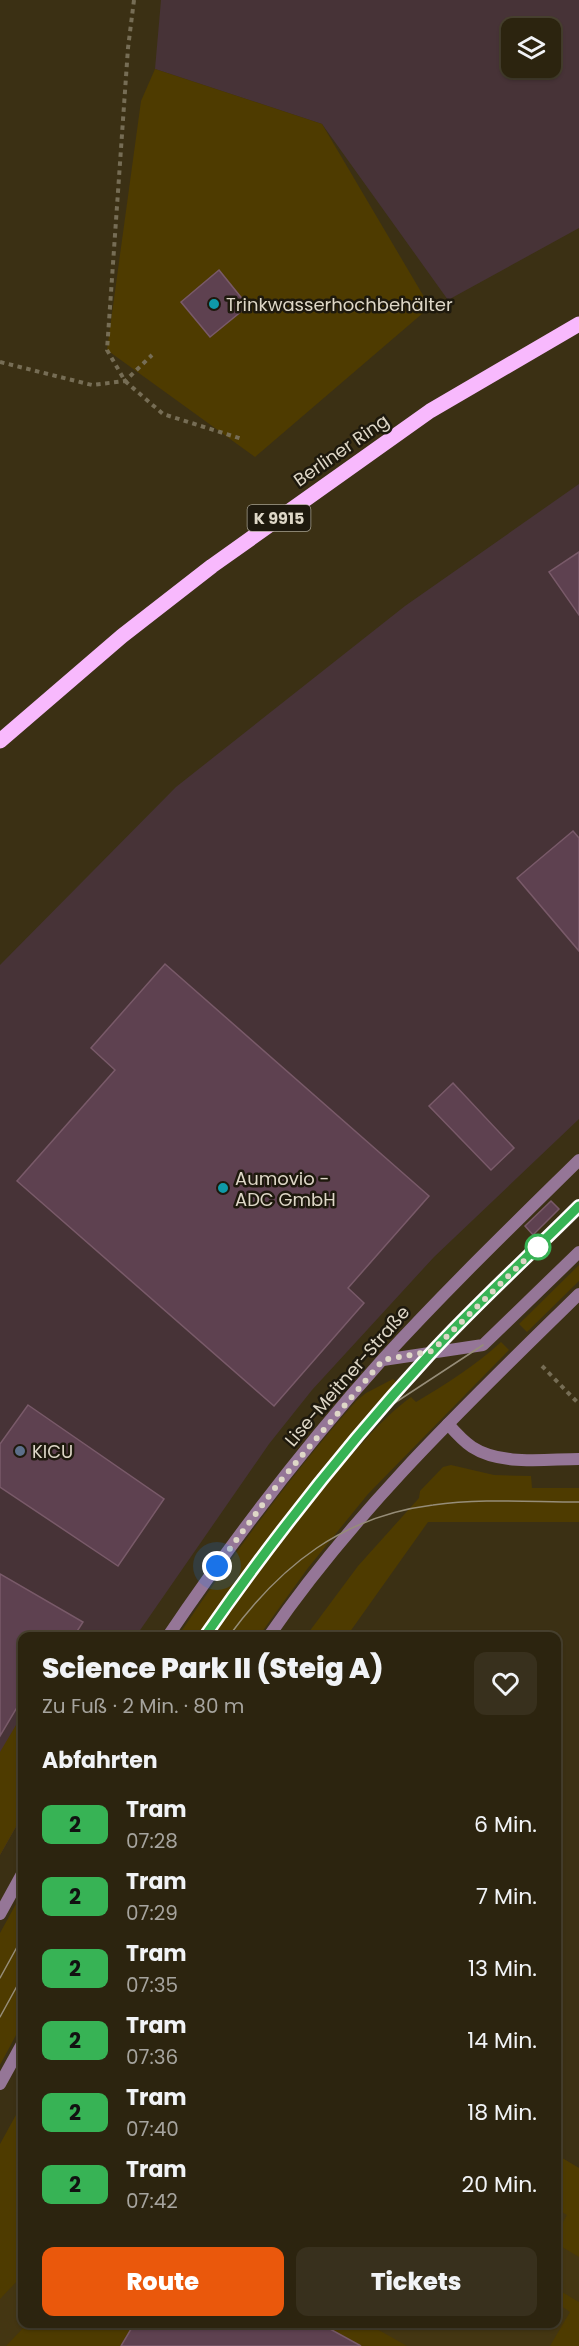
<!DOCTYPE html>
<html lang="de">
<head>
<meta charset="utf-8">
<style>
	:root { --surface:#2c240f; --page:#38301d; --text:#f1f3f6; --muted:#a6a49e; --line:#48412f; --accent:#ea580c }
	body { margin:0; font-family:Poppins,sans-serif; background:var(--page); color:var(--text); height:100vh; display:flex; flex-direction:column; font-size:22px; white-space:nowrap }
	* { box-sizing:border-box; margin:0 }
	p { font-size:20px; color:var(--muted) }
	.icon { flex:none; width:33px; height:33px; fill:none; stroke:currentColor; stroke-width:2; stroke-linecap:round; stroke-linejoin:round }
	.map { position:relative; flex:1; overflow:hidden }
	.panel { position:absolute; left:18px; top:1632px; width:543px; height:696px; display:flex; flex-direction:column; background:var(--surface); border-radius:12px; box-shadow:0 2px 4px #0004,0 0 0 2px var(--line) }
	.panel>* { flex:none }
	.badge { padding:0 12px; border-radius:9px; font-size:21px; line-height:39px }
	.controls { position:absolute; left:501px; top:18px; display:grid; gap:12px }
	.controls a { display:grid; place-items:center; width:60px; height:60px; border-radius:12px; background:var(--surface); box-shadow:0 2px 4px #0004,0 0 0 2px var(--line); font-size:30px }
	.you { position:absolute; width:30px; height:30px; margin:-15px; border:4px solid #fff; border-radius:50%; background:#1a73e8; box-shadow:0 0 0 9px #1a73e833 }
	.map>.badge { position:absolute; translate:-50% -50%; box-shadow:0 0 0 3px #fff }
	h2 { padding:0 24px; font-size:22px; line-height:54px }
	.round { display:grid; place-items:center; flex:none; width:63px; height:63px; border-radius:12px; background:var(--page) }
	.head { display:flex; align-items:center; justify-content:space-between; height:102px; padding:0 24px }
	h1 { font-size:28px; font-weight:800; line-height:45px }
	.primary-button { display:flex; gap:12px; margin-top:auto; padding:12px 24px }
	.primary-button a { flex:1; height:69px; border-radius:12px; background:var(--accent); color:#fff; font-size:24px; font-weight:800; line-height:69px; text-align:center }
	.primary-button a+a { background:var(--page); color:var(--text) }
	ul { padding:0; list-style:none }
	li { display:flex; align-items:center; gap:18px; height:72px; padding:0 24px }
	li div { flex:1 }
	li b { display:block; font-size:22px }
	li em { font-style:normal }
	li .badge { min-width:66px; font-weight:700; text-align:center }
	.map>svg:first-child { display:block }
</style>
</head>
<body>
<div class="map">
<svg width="579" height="2346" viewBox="0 0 579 2346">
	<rect width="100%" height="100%" fill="#3b3014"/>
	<path fill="#473337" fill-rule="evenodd" d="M161,0H579V228L448,300L322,124L155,69ZM512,28H550V68H512Z
		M579,484V1119L434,1257L312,1390L269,1444L136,1636H22V1816L0,1855V965L176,787L405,606Z"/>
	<path fill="#443612" d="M557,2155L579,2168V2346H0V2202L22,2163V2324H556Z"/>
	<path fill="#4e3b00" d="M155,69L322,124L430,307L255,457L107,350L141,101Z
		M579,1265V1281L527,1332L519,1324Z
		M501,1342L509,1350L368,1494L308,1568L259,1636H178C233,1555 291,1475 356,1401L366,1393L393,1379L398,1383L318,1478L325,1484C354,1454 377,1422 411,1397L416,1402C446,1384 475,1366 501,1342Z
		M451,1465L494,1475L531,1476L532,1488H579V1522H428L347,1636H306L358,1566L419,1498L420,1491L443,1467Z
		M22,1715V1816L0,1855V1752Z
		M22,1893V2024L0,2065V1933Z
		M22,2104V2276L0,2299V2144Z
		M557,2155L579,2168V2257L557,2244V2233L567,2215L557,2209Z
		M557,2289L579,2302V2346H550L570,2312L557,2303Z
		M27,2324H134L121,2346H6Z
		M322,2324H368L407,2346H361Z"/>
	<path fill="#5e4150" stroke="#795a69" stroke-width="1.5" d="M219,270L248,306L210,337L181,302Z
		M579,552V615L549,572Z
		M573,831L579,838V951L517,878Z
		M165,964L429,1196L348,1288L364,1303L274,1406L17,1181L115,1070L91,1048Z
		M453,1083L514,1148L491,1170L429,1106Z
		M551,1201L559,1209L533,1235L525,1226Z
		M28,1405L164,1499L118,1566L0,1487V1444Z
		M0,1574L83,1622L74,1636H22V1713L16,1709L0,1736Z
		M134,2324H321L361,2346H121Z"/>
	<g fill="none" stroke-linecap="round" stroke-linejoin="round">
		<path stroke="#766d55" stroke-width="4" stroke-dasharray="4.5 4.5" stroke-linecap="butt" d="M134,0L128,48L107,350L125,381L163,414L242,439
			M0,362L92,385L125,381L152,355
			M542,1366L579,1404"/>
		<path stroke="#957697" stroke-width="12" d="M432,1351L579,1206
			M383,1360L483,1345L579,1252
			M448,1424C455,1432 463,1441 472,1447C501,1466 546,1459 579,1459"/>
		<path stroke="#957697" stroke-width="12" d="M168,1636C233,1540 304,1447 382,1360C445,1291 512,1226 579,1160
			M269,1636C357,1508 469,1402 579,1294
			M0,1914L22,1874
			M0,2084L22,2044"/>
		<path stroke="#f8b9fd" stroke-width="15" d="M0,741L122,636L212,566L430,411L579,324"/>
		<path stroke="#968d78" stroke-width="1.5" d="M393,1404L483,1345
			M205,1636C275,1536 351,1442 432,1351
			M229,1636C281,1565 343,1516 433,1505C481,1498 531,1502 579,1502
			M0,1978L22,1938
			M0,2017L22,1977"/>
	</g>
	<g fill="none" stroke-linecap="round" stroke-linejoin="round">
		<defs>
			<path id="line" d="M205,1636C274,1537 349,1442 431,1353C478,1302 530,1255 579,1206"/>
		</defs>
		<use href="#line" stroke="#fff" stroke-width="14"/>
		<use href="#line" stroke="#37b355" stroke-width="9"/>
		<path stroke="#ded7c7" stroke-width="6" stroke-dasharray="0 10.8" d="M217,1566L278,1484L383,1360L432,1351L538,1247"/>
	</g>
	<g fill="#0f9aa8" stroke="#1e190d" stroke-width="2">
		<circle cx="214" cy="304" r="6"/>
		<circle cx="223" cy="1188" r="6"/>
	</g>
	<circle fill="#fff" stroke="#37b355" stroke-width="3" cx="538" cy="1247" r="12"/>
	<circle fill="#5c6f8a" stroke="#1e190d" stroke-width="2" cx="20" cy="1451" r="6"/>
	<g text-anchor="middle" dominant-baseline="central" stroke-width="5" stroke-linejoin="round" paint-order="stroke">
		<rect fill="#1e190d" stroke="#a49e8f" stroke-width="1.5" x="247.5" y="505" width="63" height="26" rx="4.5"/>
		<g font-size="16" font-weight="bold" fill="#ded7c7">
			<text x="279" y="518">K 9915</text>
		</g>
		<g font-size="18" fill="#ded7c7" stroke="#1e190d" text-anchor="start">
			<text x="226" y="304">Trinkwasserhochbehälter</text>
			<text x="235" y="1178">Aumovio -<tspan x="235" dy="21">ADC GmbH</tspan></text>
			<text x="32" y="1451">KICU</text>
		</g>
		<g font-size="18" fill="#ded7c7" stroke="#1e190d">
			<text transform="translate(341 450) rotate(-35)">Berliner Ring</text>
			<text transform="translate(347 1376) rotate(-49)">Lise-Meitner-Straße</text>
		</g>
	</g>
</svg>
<div class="controls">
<a><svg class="icon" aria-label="layers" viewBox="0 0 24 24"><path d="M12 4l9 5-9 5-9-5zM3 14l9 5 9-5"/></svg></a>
</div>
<div class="you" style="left:217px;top:1566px"></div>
<section class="panel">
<div class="head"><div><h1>Science Park II (Steig A)</h1><p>Zu Fuß · 2 Min. · 80 m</p></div><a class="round"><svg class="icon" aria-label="heart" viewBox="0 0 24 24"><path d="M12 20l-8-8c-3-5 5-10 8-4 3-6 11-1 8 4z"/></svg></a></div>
<h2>Abfahrten</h2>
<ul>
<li><span class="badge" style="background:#37b355;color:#111">2</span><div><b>Tram</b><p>07:28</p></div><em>6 Min.</em></li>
<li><span class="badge" style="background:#37b355;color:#111">2</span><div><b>Tram</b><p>07:29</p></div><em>7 Min.</em></li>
<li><span class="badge" style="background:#37b355;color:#111">2</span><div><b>Tram</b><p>07:35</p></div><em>13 Min.</em></li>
<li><span class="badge" style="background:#37b355;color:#111">2</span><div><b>Tram</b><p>07:36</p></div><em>14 Min.</em></li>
<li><span class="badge" style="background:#37b355;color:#111">2</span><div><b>Tram</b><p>07:40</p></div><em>18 Min.</em></li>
<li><span class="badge" style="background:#37b355;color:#111">2</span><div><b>Tram</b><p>07:42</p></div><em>20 Min.</em></li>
</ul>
<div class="primary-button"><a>Route</a><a>Tickets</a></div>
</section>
</div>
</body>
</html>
